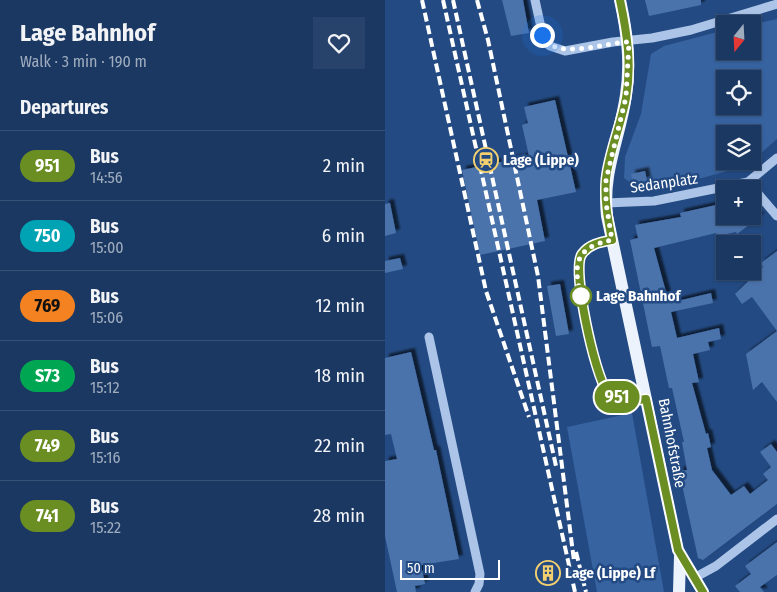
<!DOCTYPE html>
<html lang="en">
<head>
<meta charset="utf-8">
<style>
	:root { --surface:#1a3862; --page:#27436b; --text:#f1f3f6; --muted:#9facbe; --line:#385277 }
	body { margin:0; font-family:"Fira Sans Condensed",sans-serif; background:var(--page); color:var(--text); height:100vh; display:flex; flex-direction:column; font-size:19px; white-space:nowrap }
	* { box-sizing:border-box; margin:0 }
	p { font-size:16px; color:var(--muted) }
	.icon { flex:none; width:28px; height:28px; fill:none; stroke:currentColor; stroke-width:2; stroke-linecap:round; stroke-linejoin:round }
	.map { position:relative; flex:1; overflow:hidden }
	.drawer { display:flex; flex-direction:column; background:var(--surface); width:385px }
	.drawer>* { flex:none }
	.badge { padding:0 10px; border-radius:16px; font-size:18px; line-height:32px }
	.needle { width:32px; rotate:198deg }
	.fabs { position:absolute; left:331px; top:15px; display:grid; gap:10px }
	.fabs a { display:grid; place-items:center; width:45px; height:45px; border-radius:0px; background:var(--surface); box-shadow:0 1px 4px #0004,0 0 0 1px var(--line); font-size:25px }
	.scale { position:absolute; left:15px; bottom:12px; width:100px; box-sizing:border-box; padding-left:5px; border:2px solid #fff; border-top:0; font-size:14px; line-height:18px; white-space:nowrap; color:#fff; -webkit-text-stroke:4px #234a82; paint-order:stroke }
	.you { position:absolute; width:25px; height:25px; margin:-12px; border:4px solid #fff; border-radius:50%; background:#1a73e8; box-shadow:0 0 0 8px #1a73e833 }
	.map>.badge { position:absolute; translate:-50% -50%; box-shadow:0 0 0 2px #fff }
	h2 { padding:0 20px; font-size:19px; line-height:45px }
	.round { display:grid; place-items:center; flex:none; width:52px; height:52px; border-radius:0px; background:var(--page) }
	.summary { display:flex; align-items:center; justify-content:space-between; height:85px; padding:0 20px }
	h1 { font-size:24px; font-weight:700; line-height:38px }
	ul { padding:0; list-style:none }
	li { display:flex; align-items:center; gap:15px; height:70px; padding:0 20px; border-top:1px solid var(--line) }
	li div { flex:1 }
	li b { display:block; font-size:19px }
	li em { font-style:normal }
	li .badge { min-width:55px; font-weight:700; text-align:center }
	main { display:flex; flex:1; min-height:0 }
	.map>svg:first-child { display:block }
</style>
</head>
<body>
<main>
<section class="drawer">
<div class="summary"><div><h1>Lage Bahnhof</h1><p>Walk · 3 min · 190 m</p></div><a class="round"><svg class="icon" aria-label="heart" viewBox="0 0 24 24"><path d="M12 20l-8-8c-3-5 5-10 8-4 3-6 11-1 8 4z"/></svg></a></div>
<h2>Departures</h2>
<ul>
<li><span class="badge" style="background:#6b8e23;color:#fff">951</span><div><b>Bus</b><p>14:56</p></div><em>2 min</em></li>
<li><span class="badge" style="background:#00a3b4;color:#fff">750</span><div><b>Bus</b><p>15:00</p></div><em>6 min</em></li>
<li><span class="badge" style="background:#f58220;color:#111">769</span><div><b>Bus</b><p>15:06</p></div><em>12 min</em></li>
<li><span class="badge" style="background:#00a651;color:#fff">S73</span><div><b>Bus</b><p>15:12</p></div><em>18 min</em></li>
<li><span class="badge" style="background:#6b8e23;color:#fff">749</span><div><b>Bus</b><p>15:16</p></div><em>22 min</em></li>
<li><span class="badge" style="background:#6b8e23;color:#fff">741</span><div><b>Bus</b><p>15:22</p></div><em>28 min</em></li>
</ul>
</section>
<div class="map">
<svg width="392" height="592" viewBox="0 0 392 592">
	<defs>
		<filter id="shadow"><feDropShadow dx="4" dy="-4" stdDeviation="1" flood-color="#0009"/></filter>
	</defs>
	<rect width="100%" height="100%" fill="#234a82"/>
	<path fill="#3763a0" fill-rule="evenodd" d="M392,19V139L368,160V134H340V161H366L361,166L317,178L288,181L261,190L252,188L239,178L240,157L256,114L266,54L279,46L340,30V51H368V24ZM340,79H368V106H340Z
		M247,413L279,592H212L182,427Z"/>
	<path fill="#4b73ab" filter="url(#shadow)" d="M117,0H138L144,33L126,36Z
		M260,0H316V5L264,16Z
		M170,100L191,192L152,200L160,241L95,255L77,170L144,156L137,125L143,123L139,107Z
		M260,171L262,181L248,184L246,174Z
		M5,203L11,233L0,236V204Z
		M340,203V216H376L352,234L351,232L332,236L331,233L269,248L284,303L326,293L328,303L286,312L292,338L334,328L336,339L323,342L325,350L308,354L314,382L307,383L321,434L323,433L326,447L322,448L327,470L346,495L359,486L365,494L383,480L378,474L386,467L375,452L386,444L392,452V504L318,560L313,558L294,471L302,470L297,442H299L287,388H284L275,346L267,347L245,240L253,238L250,225L296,217L295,213Z
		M392,251V331L367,297L357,304L350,294L378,267L376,263Z
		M15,258L18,269L0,273V261Z
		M175,284L184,334L171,336L162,286Z
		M392,331V402L377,382L368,390L361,354Z
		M26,352L49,450H51L74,559L36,565L40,584L30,586L31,592H12L0,536V461L12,459L6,434L0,435V358Z
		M392,542V575L375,587L379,592H355L350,586L366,574L360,566Z"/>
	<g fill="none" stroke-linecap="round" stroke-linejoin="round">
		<path stroke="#abc4e8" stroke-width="9" d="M150,0L159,41L165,46L180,51L228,42L267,38L306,30L392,4
			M363,182L392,216
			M221,203L269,201L363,182L392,158
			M227,240C216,242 204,244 197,254C186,268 210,376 222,391C231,402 249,401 261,399
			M44,337L95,574L94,584L90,592
			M309,578L331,566L392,519"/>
		<path stroke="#edf3fd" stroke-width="12" d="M235,0C242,32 246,62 241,95C235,138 217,171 222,216L293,550L318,592
			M294,592L295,556"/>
		<path stroke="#fff" stroke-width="4" stroke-dasharray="9 4" stroke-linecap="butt" d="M37,0L101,291L144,417
			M58,0L190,592
			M68,0L171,466
			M92,0L103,40L153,276L189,561
			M191,552L201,592"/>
	</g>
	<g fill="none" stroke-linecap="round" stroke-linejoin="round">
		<defs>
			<path id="line" d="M235,0C242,33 247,65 241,98C236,125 224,152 221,179C219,200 223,220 227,240C216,242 204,244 197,254C186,268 210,376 222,391C231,402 249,401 261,399L293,550L318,592"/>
		</defs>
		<use href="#line" stroke="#fff" stroke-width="11"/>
		<use href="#line" stroke="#6b8e23" stroke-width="8"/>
		<path stroke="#fff" stroke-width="5" stroke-dasharray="0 9" d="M157,35C168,62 220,42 244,42L241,97L221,180V203L227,240C192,247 187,262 196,296"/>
	</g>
	<defs>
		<symbol id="station-ring" viewBox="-11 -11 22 22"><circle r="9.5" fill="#234a82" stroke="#f3d06e" stroke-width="1.5"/><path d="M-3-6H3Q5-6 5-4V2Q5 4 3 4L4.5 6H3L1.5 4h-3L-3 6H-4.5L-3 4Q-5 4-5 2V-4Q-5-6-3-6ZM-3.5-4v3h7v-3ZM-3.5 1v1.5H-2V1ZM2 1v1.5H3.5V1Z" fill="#f3d06e"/></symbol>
		<symbol id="building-ring" viewBox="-11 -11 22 22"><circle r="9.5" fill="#234a82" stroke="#f3d06e" stroke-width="1.5"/><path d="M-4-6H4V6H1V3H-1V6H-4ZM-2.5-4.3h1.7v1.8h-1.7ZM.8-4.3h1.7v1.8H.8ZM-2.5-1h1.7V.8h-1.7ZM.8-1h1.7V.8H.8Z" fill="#f3d06e"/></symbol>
	</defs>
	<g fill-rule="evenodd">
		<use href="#station-ring" x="87" y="146" width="28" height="28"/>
		<use href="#building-ring" x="149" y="559" width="28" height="28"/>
	</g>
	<circle fill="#fff" stroke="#6b8e23" stroke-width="2.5" cx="196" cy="296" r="10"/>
	<g text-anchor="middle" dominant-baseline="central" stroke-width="5" stroke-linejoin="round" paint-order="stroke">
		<g font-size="15" font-weight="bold" fill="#fff" stroke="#234a82" text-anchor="start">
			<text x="118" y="160">Lage (Lippe)</text>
			<text x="180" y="573">Lage (Lippe) Lf</text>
		</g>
		<g font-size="15" fill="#fff" stroke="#234a82">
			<text transform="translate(279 183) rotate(-8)">Sedanplatz</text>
			<text transform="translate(287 443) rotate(79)">Bahnhofstraße</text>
		</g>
		<g font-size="15" font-weight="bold" fill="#fff" stroke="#234a82" text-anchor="start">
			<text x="211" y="296">Lage Bahnhof</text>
		</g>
	</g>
</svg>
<div class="fabs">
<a><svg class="needle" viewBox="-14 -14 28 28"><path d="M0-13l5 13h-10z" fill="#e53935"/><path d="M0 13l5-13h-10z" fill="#9facbe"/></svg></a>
<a><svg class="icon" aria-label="locate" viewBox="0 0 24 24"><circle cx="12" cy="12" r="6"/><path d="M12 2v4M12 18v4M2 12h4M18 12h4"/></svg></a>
<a><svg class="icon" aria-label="layers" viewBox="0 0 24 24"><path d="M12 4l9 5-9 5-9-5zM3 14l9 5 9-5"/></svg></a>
<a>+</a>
<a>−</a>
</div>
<div class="scale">50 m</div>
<div class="you" style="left:157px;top:35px"></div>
<b class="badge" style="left:232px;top:397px;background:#6b8e23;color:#fff">951</b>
</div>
</main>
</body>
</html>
